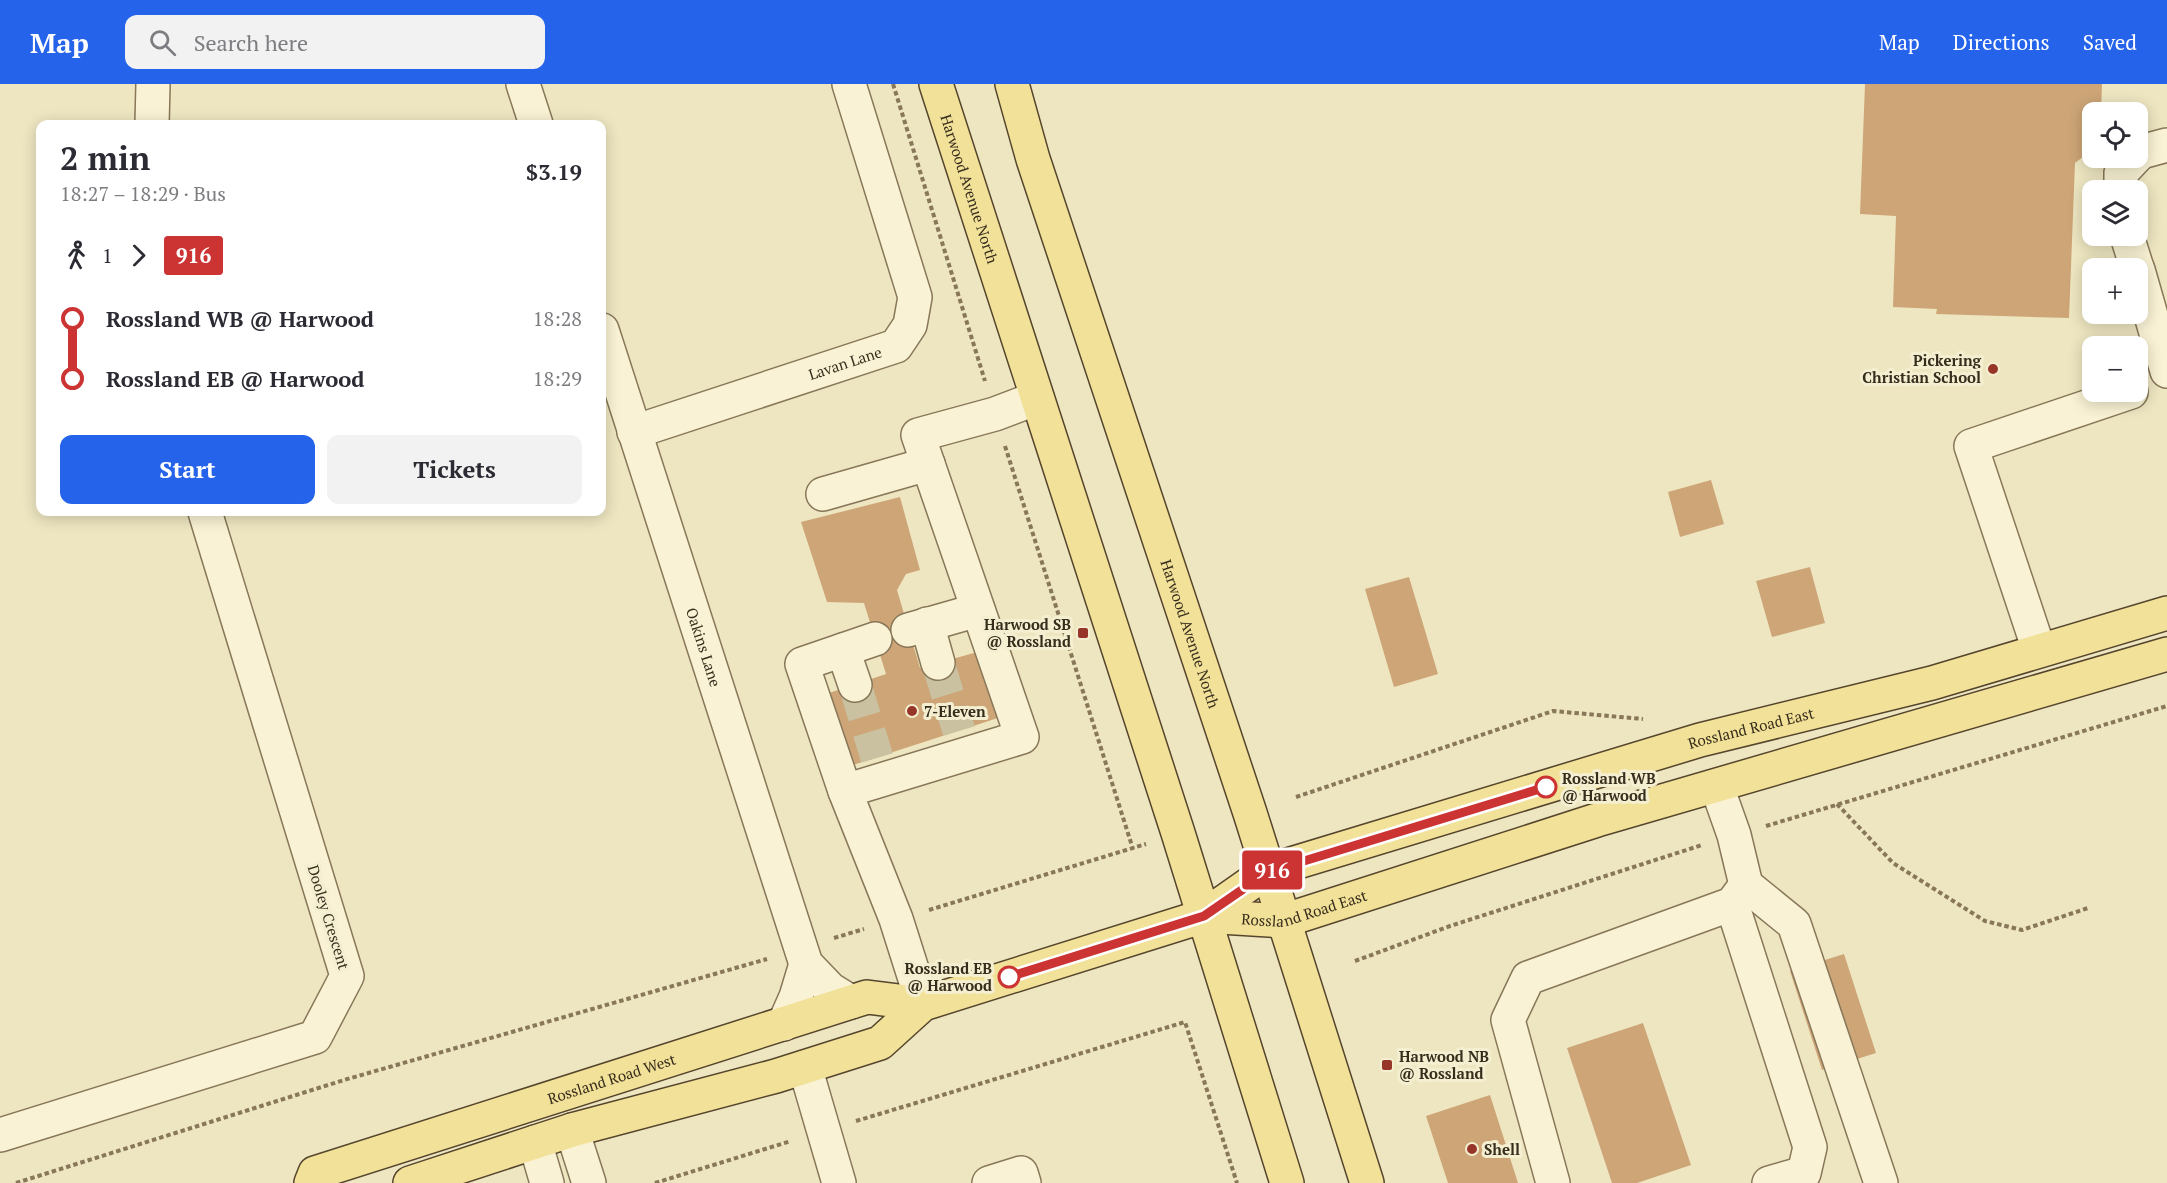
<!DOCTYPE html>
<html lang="en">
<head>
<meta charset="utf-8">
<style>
	:root { --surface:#fff; --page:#f2f2f3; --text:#2b2b33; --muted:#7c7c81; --accent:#2563eb }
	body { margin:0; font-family:"PT Serif",serif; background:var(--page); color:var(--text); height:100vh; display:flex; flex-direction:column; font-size:22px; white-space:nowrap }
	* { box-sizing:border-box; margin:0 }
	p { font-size:20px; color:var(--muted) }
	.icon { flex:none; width:33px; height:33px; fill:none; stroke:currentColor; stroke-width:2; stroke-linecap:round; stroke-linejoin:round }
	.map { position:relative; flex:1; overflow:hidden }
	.side { position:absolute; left:36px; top:36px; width:570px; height:396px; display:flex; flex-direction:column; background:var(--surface); border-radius:12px; box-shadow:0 3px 15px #0003 }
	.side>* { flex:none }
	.badge { padding:0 12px; border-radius:4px; font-size:21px; line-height:39px }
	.fabs { position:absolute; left:2082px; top:18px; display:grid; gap:12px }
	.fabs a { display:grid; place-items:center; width:66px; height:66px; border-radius:12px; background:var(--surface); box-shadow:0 3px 15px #0003; font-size:30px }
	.map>.badge { position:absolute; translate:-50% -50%; box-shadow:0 0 0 3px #fff }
	.legs { display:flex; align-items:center; gap:9px; height:66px; padding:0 24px; font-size:20px }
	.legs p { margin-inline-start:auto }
	.overview { display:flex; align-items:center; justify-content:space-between; height:102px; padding:0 24px }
	h1 { font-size:33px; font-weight:700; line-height:45px }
	.action { display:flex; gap:12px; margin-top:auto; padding:12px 24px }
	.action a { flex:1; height:69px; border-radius:12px; background:var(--accent); color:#fff; font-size:24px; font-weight:700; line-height:69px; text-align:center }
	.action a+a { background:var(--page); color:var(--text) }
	ul { padding:0 24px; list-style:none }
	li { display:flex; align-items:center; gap:21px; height:60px; font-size:22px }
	li i { display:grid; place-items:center; width:9px; height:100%; margin:0 8px; background:currentColor }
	li i::after { content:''; width:15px; height:15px; margin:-8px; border:4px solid; border-radius:50%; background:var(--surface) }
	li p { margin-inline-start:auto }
	li:first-child i { background:linear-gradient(#0000 50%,currentColor 0) }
	li:last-child i { background:linear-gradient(currentColor 50%,#0000 0) }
	header { display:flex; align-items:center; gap:36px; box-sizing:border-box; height:84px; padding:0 30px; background:var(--accent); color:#fff }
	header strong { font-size:28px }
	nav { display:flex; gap:33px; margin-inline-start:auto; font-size:21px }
	.search { width:420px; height:54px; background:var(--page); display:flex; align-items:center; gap:15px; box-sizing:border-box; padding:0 21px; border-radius:12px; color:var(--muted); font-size:22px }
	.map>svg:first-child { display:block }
</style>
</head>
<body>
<header>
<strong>Map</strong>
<div class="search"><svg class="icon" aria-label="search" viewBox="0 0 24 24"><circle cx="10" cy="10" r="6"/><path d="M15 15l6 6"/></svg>Search here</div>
<nav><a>Map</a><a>Directions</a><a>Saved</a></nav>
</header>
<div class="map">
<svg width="2167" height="1099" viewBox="0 0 2167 1099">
	<rect width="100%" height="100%" fill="#eee6c1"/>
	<path fill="#cda577" d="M1865,0H2102L2101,28H2092V66L2075,79L2069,234L1936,230L1937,225L1893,223L1896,132L1860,130Z
		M1711,396L1724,440L1680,453L1668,408Z
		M900,413L920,486L906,490L897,506L920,584L981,567L1001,633L853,681L829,609L886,590L864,519L827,518L801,438Z
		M1810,483L1825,539L1772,553L1756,497Z
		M1409,493L1438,590L1394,603L1365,505Z
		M1844,870L1876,969L1822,986L1790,887Z
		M1643,939L1691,1081L1637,1099H1612L1567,964Z
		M1490,1011L1518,1099H1448L1426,1032Z"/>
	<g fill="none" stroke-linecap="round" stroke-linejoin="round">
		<path stroke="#c9c1a0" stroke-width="33" stroke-dasharray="33 16" stroke-linecap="butt" d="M938,579L959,647
			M855,601L877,674"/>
		<defs>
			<g id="minor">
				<path d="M523,0L536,40"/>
				<path d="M152,40L153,0"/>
				<path d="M2138,71L2141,68L2167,61"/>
				<path d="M2121,106V89L2135,74"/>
				<path d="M2127,152L2137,184"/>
				<path d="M2138,186L2167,287"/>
				<path id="s1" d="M602,246L806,880L830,905L851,918"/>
				<path id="s2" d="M634,348L896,262L910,241L915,213L849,0"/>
				<path d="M823,410L928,380"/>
				<path d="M927,540L938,579"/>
				<path d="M908,546L978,526"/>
				<path d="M843,566L855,601"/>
				<path d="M2039,566L1971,362L2131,308"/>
				<path d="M845,707L802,580L875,555"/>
				<path d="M1746,801L1794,840L1881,1099"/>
				<path d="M1732,820L1810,1063L1804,1089L1769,1099"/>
				<path d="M923,920L896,835L845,707L1022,653L918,351L995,330L1037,314"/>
				<path d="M784,940L796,913L806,880"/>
				<path d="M805,983L839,1099"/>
				<path d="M572,1046L589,1099"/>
				<path d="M0,1051L315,953L347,892L205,428"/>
				<path d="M535,1058L547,1099"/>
				<path d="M989,1099L1021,1089L1024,1099"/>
				<path d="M1553,1099L1508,936L1528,894L1732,820L1746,801L1734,751L1717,703"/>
			</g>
			<g id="major">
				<path id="s3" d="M936,0L1178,749L1287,1099"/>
				<path id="s4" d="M1012,0L1033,75L1250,729L1367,1099"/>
				<path id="s5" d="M1204,832L1283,837L1597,736L2167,570"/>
				<path id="s6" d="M311,1099L315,1089L867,913L923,920"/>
				<path id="s7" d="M410,1099L572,1046L776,992L880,959L923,920L1204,832L1268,787L1700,656L1932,599L2167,529"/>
			</g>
		</defs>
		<use href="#minor" stroke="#887759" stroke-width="36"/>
		<use href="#major" stroke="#55452d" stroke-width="36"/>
		<path stroke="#887759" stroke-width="4" stroke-dasharray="4.5 3" stroke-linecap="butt" d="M893,0L985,297
			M1005,362L1133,765
			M1296,713L1553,627L1643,635
			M1837,720L1893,779L1985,837L2022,846L2088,824
			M1766,742L2167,622
			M929,826L1146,760
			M834,854L864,845
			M1355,877L1450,842L1702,761
			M856,1037L1185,938L1237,1099
			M16,1099L344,996L767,875
			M655,1099L791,1057"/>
		<use href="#minor" stroke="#f9f2d4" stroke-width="33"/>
		<use href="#major" stroke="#f2e198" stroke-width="33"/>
	</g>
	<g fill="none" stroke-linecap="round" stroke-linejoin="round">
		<defs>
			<path id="line-1" d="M1009,893L1204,832L1268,788L1546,703"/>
		</defs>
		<use href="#line-1" stroke="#fff" stroke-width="14"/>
		<use href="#line-1" stroke="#c33" stroke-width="9"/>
	</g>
	<g fill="#973528" stroke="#f5efd1" stroke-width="2">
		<circle cx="1993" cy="285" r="6"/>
		<rect x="1077" y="543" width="12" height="12" rx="3"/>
		<circle cx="912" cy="627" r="6"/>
		<rect x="1381" y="975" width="12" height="12" rx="3"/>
		<circle cx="1472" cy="1065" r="6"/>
	</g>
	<g fill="#fff" stroke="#c33" stroke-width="3">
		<circle cx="1546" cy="703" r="10"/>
		<circle cx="1009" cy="893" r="10"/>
	</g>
	<g text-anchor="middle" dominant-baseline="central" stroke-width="6" stroke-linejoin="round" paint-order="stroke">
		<g font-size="15" fill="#372d1d" stroke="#f5efd1">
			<text stroke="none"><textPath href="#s3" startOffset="110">Harwood Avenue North</textPath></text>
			<text stroke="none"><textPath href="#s2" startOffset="222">Lavan Lane</textPath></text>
			<text stroke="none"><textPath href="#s4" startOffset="578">Harwood Avenue North</textPath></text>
			<text stroke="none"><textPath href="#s1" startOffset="333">Oakins Lane</textPath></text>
			<text stroke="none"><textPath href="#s7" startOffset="1425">Rossland Road East</textPath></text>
			<text stroke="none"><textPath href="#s5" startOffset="102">Rossland Road East</textPath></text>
			<text transform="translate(329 833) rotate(73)">Dooley Crescent</text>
			<text stroke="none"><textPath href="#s6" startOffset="322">Rossland Road West</textPath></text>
		</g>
		<g font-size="15" font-weight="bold" fill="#372d1d" stroke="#f5efd1" text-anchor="start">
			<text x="1981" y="276" text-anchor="end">Pickering<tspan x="1981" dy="17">Christian School</tspan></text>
			<text x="1071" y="540" text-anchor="end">Harwood SB<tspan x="1071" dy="17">@ Rossland</tspan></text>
			<text x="924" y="627">7-Eleven</text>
			<text x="1399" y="972">Harwood NB<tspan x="1399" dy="17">@ Rossland</tspan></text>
			<text x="1484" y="1065">Shell</text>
		</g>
		<g font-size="15" font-weight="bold" fill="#372d1d" stroke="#f5efd1" text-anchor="start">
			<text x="1562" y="694">Rossland WB<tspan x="1562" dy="17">@ Harwood</tspan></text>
			<text x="992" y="884" text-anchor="end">Rossland EB<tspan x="992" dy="17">@ Harwood</tspan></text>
		</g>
	</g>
</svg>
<div class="fabs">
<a><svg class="icon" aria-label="locate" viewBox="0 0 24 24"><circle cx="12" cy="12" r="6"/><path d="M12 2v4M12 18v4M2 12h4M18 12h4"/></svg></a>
<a><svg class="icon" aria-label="layers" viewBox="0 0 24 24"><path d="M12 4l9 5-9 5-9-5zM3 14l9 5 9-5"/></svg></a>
<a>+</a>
<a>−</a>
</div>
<b class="badge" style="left:1272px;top:786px;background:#c33;color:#fff">916</b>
<section class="side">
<div class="overview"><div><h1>2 min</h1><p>18:27 – 18:29 · Bus</p></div><b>$3.19</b></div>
<div class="legs"><svg class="icon" aria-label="walk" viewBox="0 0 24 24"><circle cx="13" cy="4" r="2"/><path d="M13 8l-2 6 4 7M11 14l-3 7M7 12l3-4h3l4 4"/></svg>1<svg class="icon" aria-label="forward" viewBox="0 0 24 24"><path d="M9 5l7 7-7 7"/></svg><b class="badge" style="background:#c33;color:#fff">916</b></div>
<ul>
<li><i style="color:#c33"></i><b>Rossland WB @ Harwood</b><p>18:28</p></li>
<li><i style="color:#c33"></i><b>Rossland EB @ Harwood</b><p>18:29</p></li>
</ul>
<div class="action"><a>Start</a><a>Tickets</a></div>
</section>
</div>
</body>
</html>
